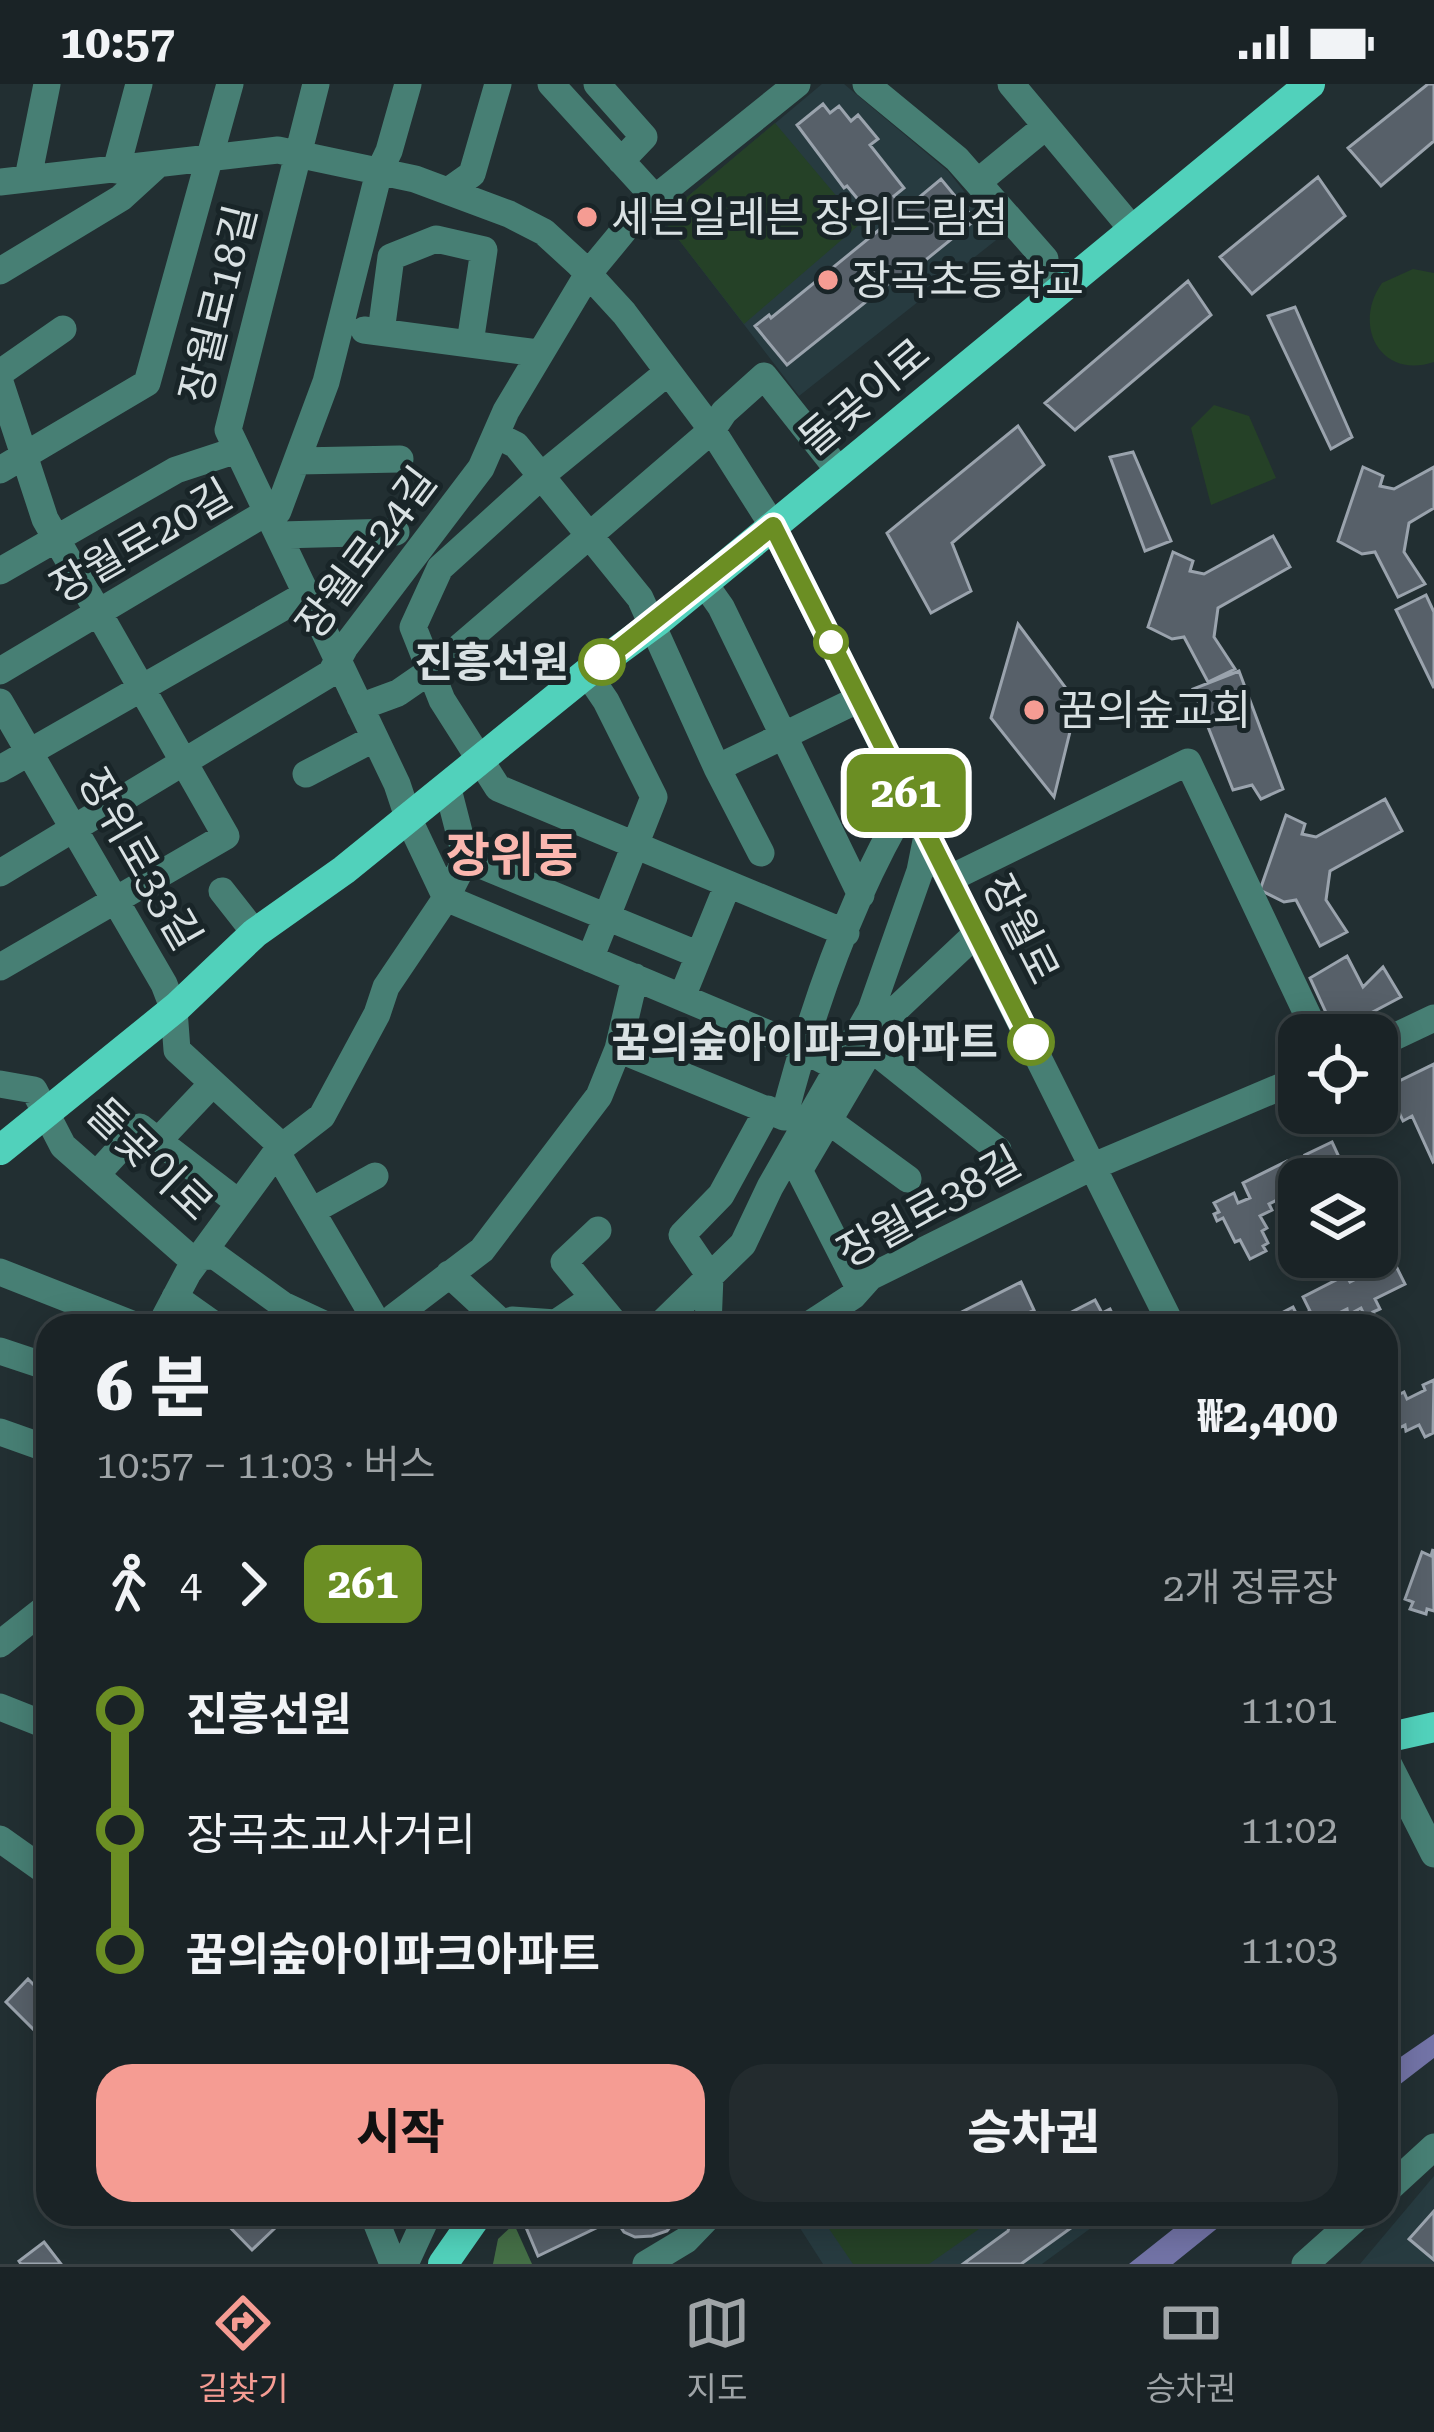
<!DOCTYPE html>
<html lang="ko">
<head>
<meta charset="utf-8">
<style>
	:root { --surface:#1a2326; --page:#232b2e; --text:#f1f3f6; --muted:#9fa4a7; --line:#384043; --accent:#f59c93 }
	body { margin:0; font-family:"Roboto Serif","Noto Sans KR",serif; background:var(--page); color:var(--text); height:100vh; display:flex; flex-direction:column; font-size:45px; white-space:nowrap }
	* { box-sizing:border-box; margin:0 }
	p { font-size:39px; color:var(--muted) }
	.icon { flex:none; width:66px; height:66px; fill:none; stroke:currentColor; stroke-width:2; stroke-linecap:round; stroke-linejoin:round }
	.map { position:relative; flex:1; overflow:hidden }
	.details { position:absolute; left:36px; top:1230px; width:1362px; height:912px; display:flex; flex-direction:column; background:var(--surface); border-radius:36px; box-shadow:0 6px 30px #0003,0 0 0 3px var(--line) }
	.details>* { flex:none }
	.badge { padding:0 24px; border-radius:18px; font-size:42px; line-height:78px }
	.fabs { position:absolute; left:1278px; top:930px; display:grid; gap:24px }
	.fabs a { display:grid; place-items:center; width:120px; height:120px; border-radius:24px; background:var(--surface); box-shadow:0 6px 30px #0003,0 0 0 3px var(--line); font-size:60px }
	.map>.badge { position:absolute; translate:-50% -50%; box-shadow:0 0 0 6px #fff }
	.legs { display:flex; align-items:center; gap:18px; height:132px; padding:0 60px; font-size:39px }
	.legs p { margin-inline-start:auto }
	.summary { display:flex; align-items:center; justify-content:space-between; height:204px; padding:0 60px }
	h1 { font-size:66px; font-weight:800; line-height:90px }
	.primary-button { display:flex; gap:24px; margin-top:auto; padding:24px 60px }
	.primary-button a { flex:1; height:138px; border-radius:36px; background:var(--accent); color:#111; font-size:48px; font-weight:800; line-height:138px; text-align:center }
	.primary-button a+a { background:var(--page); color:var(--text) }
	ul { padding:0 60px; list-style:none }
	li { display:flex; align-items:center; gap:42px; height:120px; font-size:45px }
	li i { display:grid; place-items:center; width:18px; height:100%; margin:0 15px; background:currentColor }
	li i::after { content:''; width:30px; height:30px; margin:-15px; border:9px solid; border-radius:50%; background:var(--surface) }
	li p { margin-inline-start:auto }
	li:first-child i { background:linear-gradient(#0000 50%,currentColor 0) }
	li:last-child i { background:linear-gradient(currentColor 50%,#0000 0) }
	.status { display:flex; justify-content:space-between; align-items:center; height:84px; padding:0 60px; background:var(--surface); direction:ltr }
	.status svg { height:33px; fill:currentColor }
	.tabs { display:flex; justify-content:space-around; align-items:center; height:168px; border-top:3px solid var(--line); background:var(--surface); font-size:33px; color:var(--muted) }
	.tabs a { display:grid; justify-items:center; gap:6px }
	.tabs .current { color:var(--accent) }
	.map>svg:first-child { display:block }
</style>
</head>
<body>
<div class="status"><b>10:57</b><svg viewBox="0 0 49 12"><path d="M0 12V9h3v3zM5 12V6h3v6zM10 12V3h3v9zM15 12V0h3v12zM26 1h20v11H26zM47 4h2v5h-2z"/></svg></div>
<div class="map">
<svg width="1434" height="2180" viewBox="0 0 1434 2180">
	<rect width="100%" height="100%" fill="#222f32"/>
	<path fill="#273b40" d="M822,0H844L948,87L1000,153L799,312L662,134Z
		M1434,2092V2180H1360Z
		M791,2130H1110L1042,2180H823Z"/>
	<path fill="#254127" d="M775,39L860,140L744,240L662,134Z
		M1413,185L1434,189V278C1380,296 1352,241 1382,199Z
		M1214,321L1249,332L1276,394L1211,421L1191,344Z
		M819,2130H990L989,2138L929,2180H853Z"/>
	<path fill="#446e46" d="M514,2140L532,2180H493L498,2155Z"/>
	<path fill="#7273a6" d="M1434,1950V1974L1386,2011V1983Z
		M1192,2130H1235L1173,2180H1129Z"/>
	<path fill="#576069" stroke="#9aa3ad" stroke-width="3" d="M1428,0H1434V57L1381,102L1348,64Z
		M823,20L830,29L839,22L851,37L858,31L878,55L870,61L904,104L894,112L904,126L941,95L975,136L901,196L898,192L787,281L755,242L769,231L771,234L890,137L879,124L871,131L847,102L844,104L797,41Z
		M1318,93L1345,132L1252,210L1220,173Z
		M1188,197L1211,231L1075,346L1045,319Z
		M1295,223L1352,353L1331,365L1268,232Z
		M1018,342L1044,381L952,459L971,507L931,529L887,449Z
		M1133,368L1171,457L1145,467L1110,373Z
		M1363,383L1383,392L1380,402L1394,405L1434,383V424L1409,439L1404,468L1425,500L1398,513L1375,468L1362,470L1338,457Z
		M1273,452L1290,483L1218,524L1214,553L1235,585L1208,598L1184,553L1172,555L1148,543L1173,468L1193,477L1190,487L1204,490Z
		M1426,511L1434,528V604L1396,526Z
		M1018,540L1077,619L1054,713L991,634Z
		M1239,587L1283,705L1261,715L1252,701L1233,706L1193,605Z
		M1385,715L1402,747L1330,787L1326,816L1347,848L1320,862L1296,816L1284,818L1260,806L1286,731L1305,740L1302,750L1316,753Z
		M1347,872L1363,903L1383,883L1401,913L1335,948L1310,894Z
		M1434,980V1077L1433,1078L1412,1032L1403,1037L1387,1003Z
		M1332,1058L1345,1086L1328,1095H1299V1112L1288,1117L1287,1111L1269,1120L1272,1126L1260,1132L1267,1144L1262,1147L1268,1159L1263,1162L1266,1167L1250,1175L1240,1156L1235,1158L1223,1134L1217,1137L1214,1130L1219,1128L1214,1119L1234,1109L1238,1119L1250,1114L1243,1099L1287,1077L1290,1084L1308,1076L1305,1071Z
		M1391,1172L1405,1200L1375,1215L1380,1225L1373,1228L1375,1232L1367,1237L1361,1224L1348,1231L1347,1225L1329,1234L1332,1240L1327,1242H1278L1274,1233L1293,1223L1298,1233L1310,1227L1303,1213L1346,1191L1350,1198L1368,1189L1365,1184Z
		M1021,1198L1034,1226L1014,1236L1017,1242H934Z
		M1095,1216L1102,1229L1110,1225L1118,1242H1071L1066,1231Z
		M1434,1296L1433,1349L1425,1353L1419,1341L1406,1347L1405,1341L1386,1351L1389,1356L1386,1358V1317L1404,1308L1407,1315L1425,1306L1423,1301Z
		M1433,1465L1434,1527L1427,1525L1426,1530L1410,1525L1413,1518L1405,1515L1422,1468L1431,1472Z
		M28,1895L48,1915V1960L6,1918Z
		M1434,2127V2176L1409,2155Z
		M217,2130H261L275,2144L252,2166Z
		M543,2130H681L667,2147L652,2152L635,2153L624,2148L615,2135L538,2172L525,2141Z
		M1013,2130H1077L1082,2136L1021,2180H963L1008,2147Z
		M44,2158L61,2180H21L19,2177Z"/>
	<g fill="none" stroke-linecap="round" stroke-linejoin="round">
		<path stroke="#477f74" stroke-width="27" d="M316,0L228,346L397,700L409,736L446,814L795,961L838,984
			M551,0L656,115
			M597,0L644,53L621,77
			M866,0L957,75L1045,175L1046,218
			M1011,0L1133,146
			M116,86L139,0
			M28,94L47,0
			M0,98L278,66L415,95L509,130L544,148L579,180L624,229L712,346L773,442L1172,1242
			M978,98L1046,42
			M448,107L472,90L498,0
			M0,187L121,114L156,82
			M364,246L538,269
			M381,248L391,173L436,155L484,166L470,259
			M668,288L547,387L440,484L413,543L442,616L498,704L846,849
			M0,289L63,245
			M0,298L45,435L226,752L0,883
			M496,351L516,361L640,514L717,684L761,769
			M298,377L400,375
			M0,386L147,299L230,0
			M280,451L396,448
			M0,487L176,386L237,366
			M704,499L721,523L861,811
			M0,587L257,434L278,427L326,298L379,88L389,67L408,0
			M587,589L606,617L654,713L590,875
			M0,618L164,900L174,926L177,966L275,1056L282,1077L379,1242
			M360,623L398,609L440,580L712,346L724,328L764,292L840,388
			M717,684L859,615
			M0,685L308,509
			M306,690L375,654
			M448,705L466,775L699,871
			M0,789L331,589L345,563L481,384L506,327L588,190L626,144L664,107L797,0
			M949,795L1188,678L1317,951
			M222,807L255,849
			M682,913L728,800
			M1377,961L1434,934
			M618,965L784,1033
			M873,966L998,1066
			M0,1000L34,1006L63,1062L189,1173L215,1172L283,1221L328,1242
			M784,1033C812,925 851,812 909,716
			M830,1038L908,1095
			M158,1057L213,999
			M803,1080L892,929L977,849
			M799,1086L859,1204
			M96,1091L140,1043L239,1119
			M312,1127L375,1092
			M598,1146L564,1178L617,1242
			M0,1188L137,1242
			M449,1190L503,1240L512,1236L556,1239L593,1214
			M175,1213L216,1242
			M160,1242L188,1189L278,1066L322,1032L377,930L386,903L446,814L466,775
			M388,1242L394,1233L482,1166L599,1012L618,965L635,893
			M659,1242L743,1160L770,1103L871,926L920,787L927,752
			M708,1242L710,1192L682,1151L721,1111L768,1025
			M807,1242L853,1212L870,1193L1094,1082L1299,995
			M0,1267L48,1283
			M0,1348L48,1365
			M0,1560L48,1522
			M0,1623L48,1642
			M1386,1675L1434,1770
			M0,1755L48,1789
			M1386,2107L1434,2063
			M373,2130L393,2180
			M405,2180L428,2130
			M646,2180L686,2156L711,2130
			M1305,2180L1361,2130"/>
		<path stroke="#51d1bb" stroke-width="30" d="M0,1066L178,922L255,849L344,786L587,589L658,537L1310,0
			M1386,1654L1434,1643
			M443,2180L478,2130"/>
	</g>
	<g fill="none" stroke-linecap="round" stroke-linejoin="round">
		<defs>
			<path id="line-1" d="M602,578L773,442L1031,958"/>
		</defs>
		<use href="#line-1" stroke="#fff" stroke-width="27"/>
		<use href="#line-1" stroke="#6b8e23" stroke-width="18"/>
	</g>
	<g fill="#f59c93" stroke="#192528" stroke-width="4.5">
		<circle cx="587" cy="133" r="12"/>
		<circle cx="828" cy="196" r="12"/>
		<circle cx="1034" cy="626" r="12"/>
	</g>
	<g fill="#fff" stroke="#6b8e23" stroke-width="6">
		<circle cx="831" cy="558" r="15"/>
		<circle cx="602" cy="578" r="21"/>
		<circle cx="1031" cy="958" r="21"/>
	</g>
	<g text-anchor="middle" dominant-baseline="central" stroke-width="10" stroke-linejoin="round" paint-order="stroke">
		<g font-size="42" fill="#d9e1e3" stroke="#192528" text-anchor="start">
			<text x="611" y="133">세븐일레븐 장위드림점</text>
			<text x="852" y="196">장곡초등학교</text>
			<text x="1058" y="626">꿈의숲교회</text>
		</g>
		<g font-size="42" fill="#d9e1e3" stroke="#192528">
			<text transform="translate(218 220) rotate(-76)">장월로18길</text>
			<text transform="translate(864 313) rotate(-40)">돌곶이로</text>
			<text transform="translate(141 457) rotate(-30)">장월로20길</text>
			<text transform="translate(366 469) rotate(-53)">장월로24길</text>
			<text transform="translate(140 775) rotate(60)">장위로33길</text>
			<text transform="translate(1021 845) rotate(63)">장월로</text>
			<text transform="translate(150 1075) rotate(44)">돌곶이로</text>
			<text transform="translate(929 1123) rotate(-29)">장월로38길</text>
		</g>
		<g font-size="42" font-weight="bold" fill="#d9e1e3" stroke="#192528" text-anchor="end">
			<text x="569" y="578">진흥선원</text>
			<text x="998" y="958">꿈의숲아이파크아파트</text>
		</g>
		<g font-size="48" font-weight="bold" fill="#fbb7af" stroke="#192528">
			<text x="512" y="772">장위동</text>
		</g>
	</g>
</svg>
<div class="fabs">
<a><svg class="icon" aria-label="locate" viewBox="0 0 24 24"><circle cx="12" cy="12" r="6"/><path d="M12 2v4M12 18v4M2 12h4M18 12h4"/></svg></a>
<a><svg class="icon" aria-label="layers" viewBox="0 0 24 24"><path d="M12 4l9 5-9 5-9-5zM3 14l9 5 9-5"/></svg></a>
</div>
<b class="badge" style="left:906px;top:709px;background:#6b8e23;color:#fff">261</b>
<section class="details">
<div class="summary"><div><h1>6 분</h1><p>10:57 – 11:03 · 버스</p></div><b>₩2,400</b></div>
<div class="legs"><svg class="icon" aria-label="walk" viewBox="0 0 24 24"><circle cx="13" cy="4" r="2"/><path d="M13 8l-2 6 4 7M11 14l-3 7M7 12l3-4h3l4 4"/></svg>4<svg class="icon" aria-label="forward" viewBox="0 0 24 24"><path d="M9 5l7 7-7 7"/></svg><b class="badge" style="background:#6b8e23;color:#fff">261</b><p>2개 정류장</p></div>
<ul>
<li><i style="color:#6b8e23"></i><b>진흥선원</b><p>11:01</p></li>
<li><i style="color:#6b8e23"></i><span>장곡초교사거리</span><p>11:02</p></li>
<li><i style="color:#6b8e23"></i><b>꿈의숲아이파크아파트</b><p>11:03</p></li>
</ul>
<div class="primary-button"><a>시작</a><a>승차권</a></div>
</section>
</div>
<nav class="tabs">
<a class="current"><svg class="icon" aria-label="directions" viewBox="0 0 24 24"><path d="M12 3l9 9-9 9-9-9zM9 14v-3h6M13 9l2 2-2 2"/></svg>길찾기</a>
<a><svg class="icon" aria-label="map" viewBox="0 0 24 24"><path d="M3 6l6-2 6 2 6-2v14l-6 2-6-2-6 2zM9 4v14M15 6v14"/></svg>지도</a>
<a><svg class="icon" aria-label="tickets" viewBox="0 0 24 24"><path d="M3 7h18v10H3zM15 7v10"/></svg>승차권</a>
</nav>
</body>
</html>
